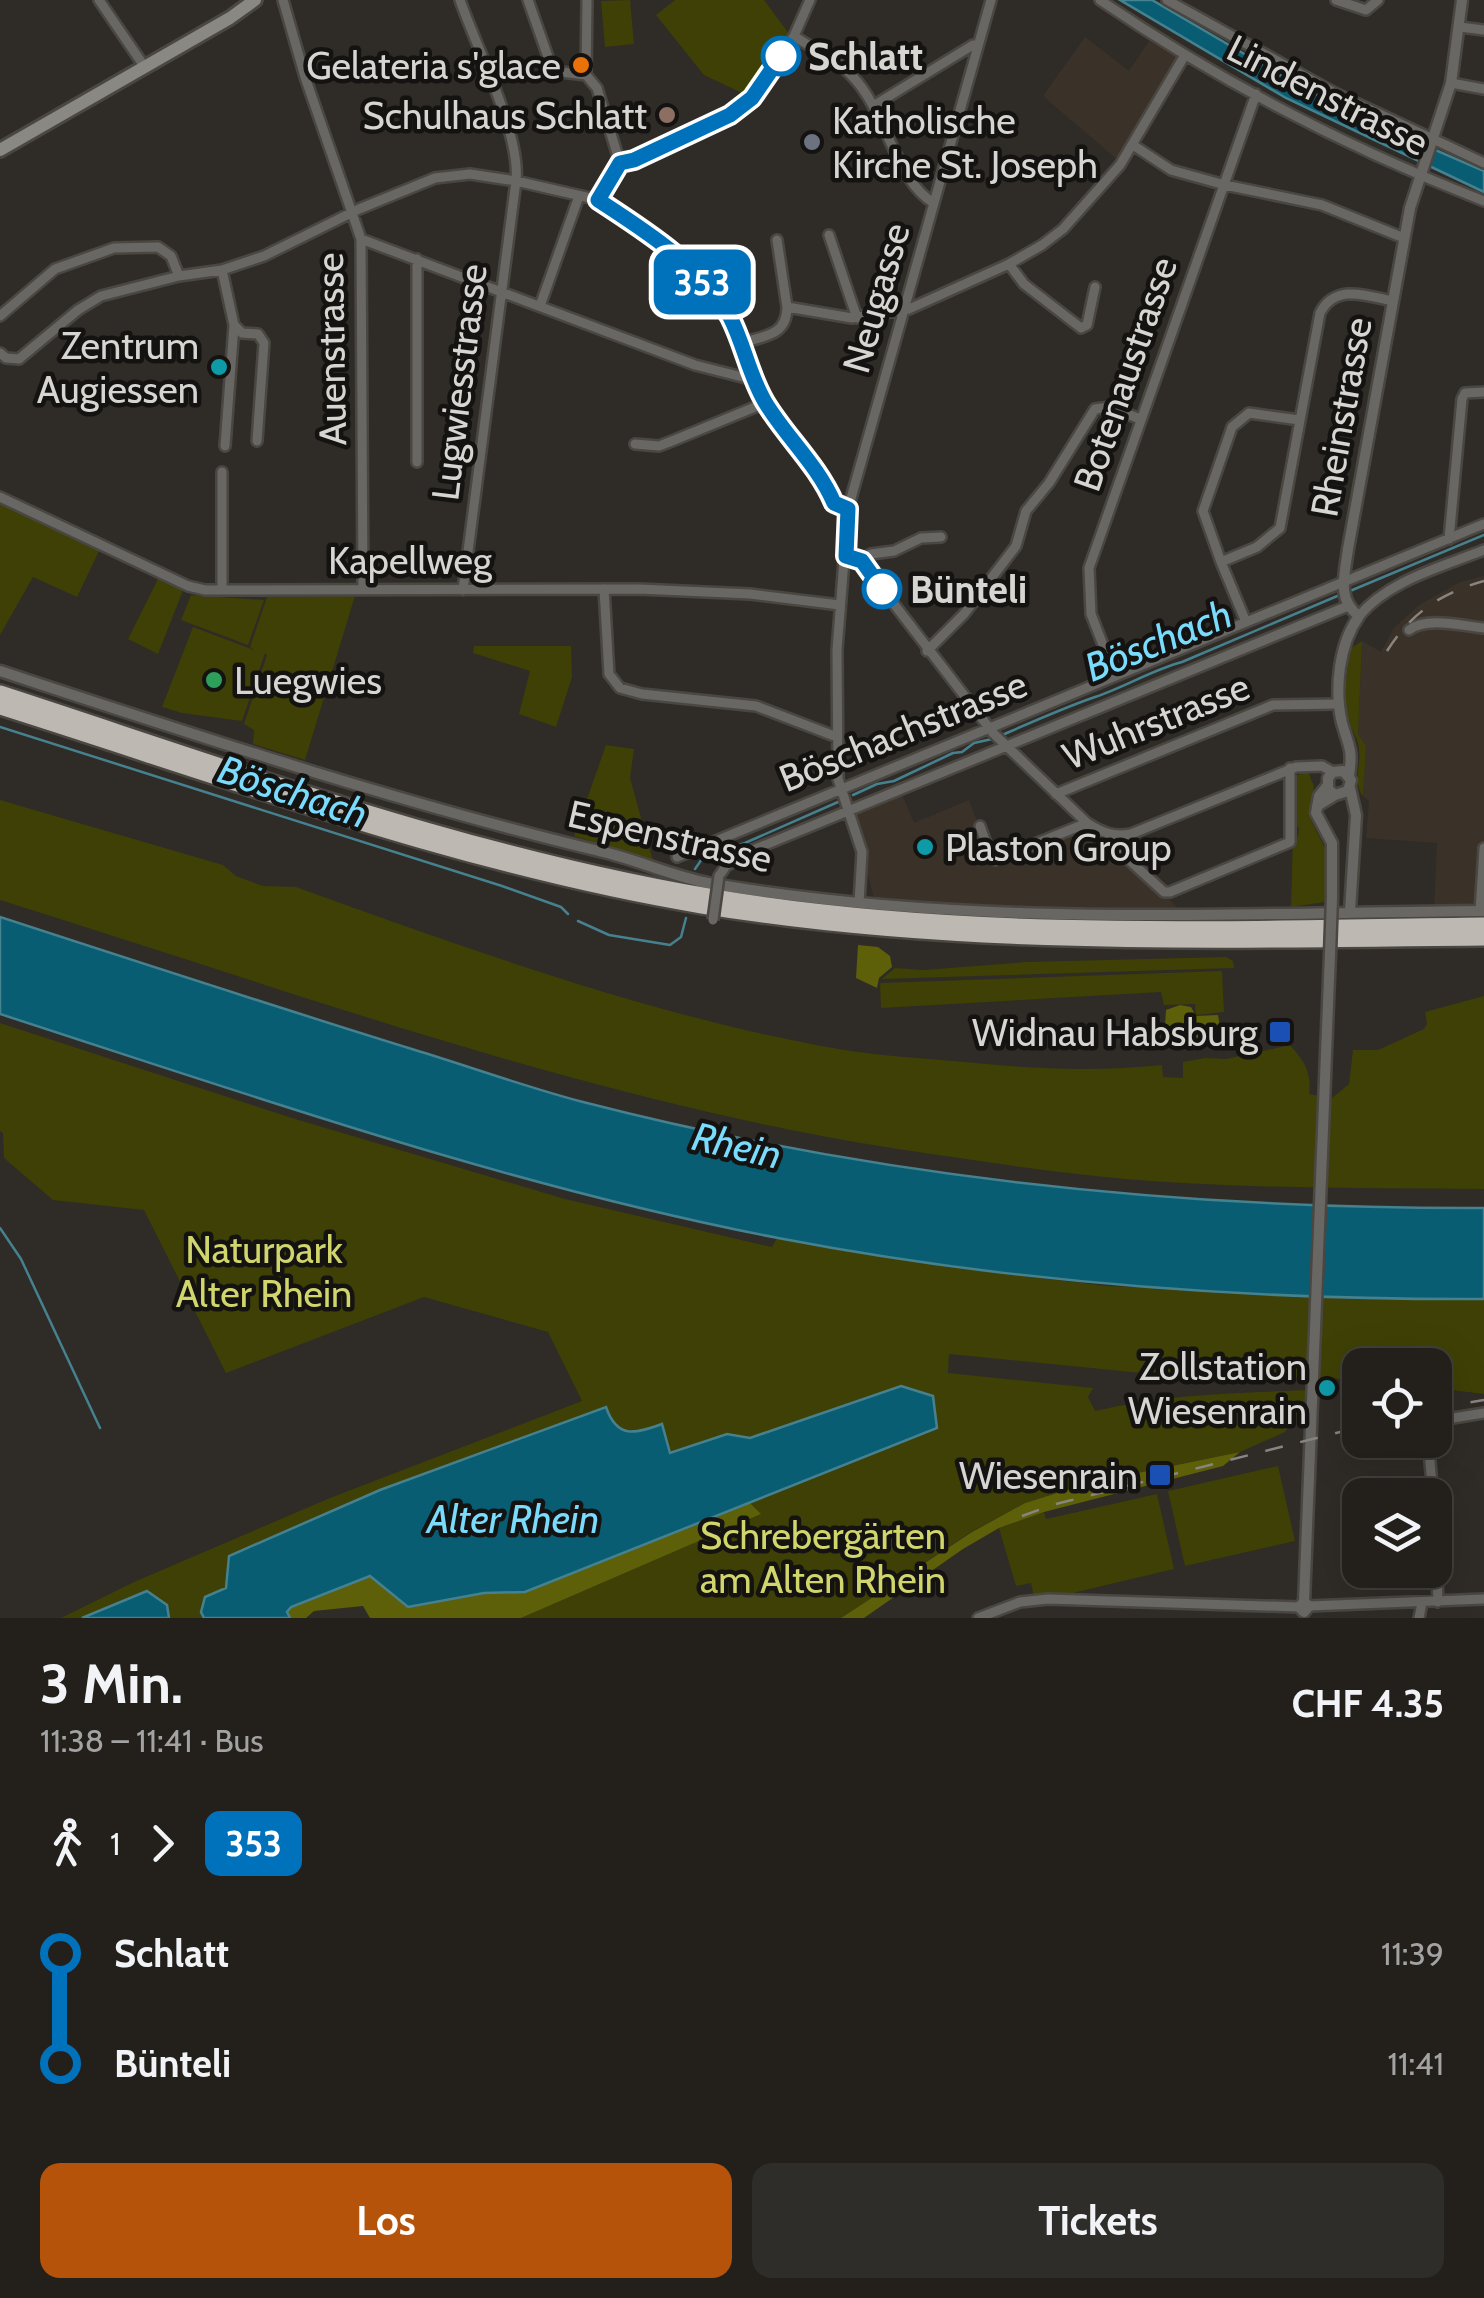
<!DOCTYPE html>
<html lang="de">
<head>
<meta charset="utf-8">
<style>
	:root { --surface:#23201c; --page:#2f2d29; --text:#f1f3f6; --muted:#a3a3a3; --line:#403e3b; --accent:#b45309 }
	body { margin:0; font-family:Cabin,sans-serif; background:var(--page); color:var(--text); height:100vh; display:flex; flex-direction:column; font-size:38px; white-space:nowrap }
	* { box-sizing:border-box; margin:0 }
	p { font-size:32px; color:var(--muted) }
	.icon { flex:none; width:55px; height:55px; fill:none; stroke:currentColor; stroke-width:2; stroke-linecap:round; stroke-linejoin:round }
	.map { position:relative; height:1618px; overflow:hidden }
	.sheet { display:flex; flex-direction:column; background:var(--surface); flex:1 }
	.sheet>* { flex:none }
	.badge { padding:0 20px; border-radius:15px; font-size:35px; line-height:65px }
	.controls { position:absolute; left:1342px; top:1348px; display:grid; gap:20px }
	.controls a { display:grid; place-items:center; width:110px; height:110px; border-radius:20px; background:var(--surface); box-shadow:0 10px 40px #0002,0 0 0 2px var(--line); font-size:50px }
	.map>.badge { position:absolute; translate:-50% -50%; box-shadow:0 0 0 5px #fff }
	.legs { display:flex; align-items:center; gap:15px; height:110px; padding:0 40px; font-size:32px }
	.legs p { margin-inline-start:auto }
	.head { display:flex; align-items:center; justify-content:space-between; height:170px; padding:0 40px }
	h1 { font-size:55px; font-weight:700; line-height:75px }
	.button { display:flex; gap:20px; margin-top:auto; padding:20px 40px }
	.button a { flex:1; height:115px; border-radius:20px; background:var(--accent); color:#fff; font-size:40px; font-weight:700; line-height:115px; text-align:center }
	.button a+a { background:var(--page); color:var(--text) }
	ul { padding:0 40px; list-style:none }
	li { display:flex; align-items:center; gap:35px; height:110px; font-size:38px }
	li i { display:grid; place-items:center; width:15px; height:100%; margin:0 12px; background:currentColor }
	li i::after { content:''; width:25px; height:25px; margin:-12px; border:8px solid; border-radius:50%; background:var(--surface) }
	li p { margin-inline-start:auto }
	li:first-child i { background:linear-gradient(#0000 50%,currentColor 0) }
	li:last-child i { background:linear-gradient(currentColor 50%,#0000 0) }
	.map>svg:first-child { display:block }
</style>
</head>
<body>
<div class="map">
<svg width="1484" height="1618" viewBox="0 0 1484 1618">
	<rect width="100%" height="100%" fill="#2f2b26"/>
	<path fill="#3a3228" d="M1085,37L1129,71L1149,41L1180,58L1119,161L1043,96Z
		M1484,576V911H1434L1437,843L1366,838L1369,801L1363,796L1366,746L1358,736L1362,641L1381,652L1394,628L1419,605L1460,582Z
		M900,790L914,823L969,800L991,857L996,860L1087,823L1114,842L1180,910L991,908L875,901L849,809Z"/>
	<path fill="#3e4005" d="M630,0L634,44L605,47L601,1Z
		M675,0H764L790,35L774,62L744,94L704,75L656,15Z
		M0,500L100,549L77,597L33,577L0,635Z
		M159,577L180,587L182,593L158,654L128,639Z
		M191,595L264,600L248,645L181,620Z
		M355,596L305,760L253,744L254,730L244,724L267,655L265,653L242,721L182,713L162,707L193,627L254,650L250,647L267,597Z
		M1362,641L1358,735L1366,746L1363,796C1352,781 1361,767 1359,750C1359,739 1351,730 1348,720C1343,700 1346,675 1349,655L1351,648Z
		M474,646H571L572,677L556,727L519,714L530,671L473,653Z
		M606,745L634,749L630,778L653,861L574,836Z
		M1308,771L1314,787L1310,818L1328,854L1325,902L1291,907L1293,836H1298L1299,828L1293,824L1295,776Z
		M0,800L223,865L236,876L263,886L296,887C465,948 645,1013 821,1046C868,1055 917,1058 965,1062C1034,1069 1093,1072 1162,1065L1163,1077L1183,1078V1062L1205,1058L1226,1059L1290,1045C1304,1061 1312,1072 1309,1094L1332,1098L1349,1084L1353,1050H1378L1424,1029L1427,1024L1425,1012L1484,996V1189C1365,1188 1244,1189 1125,1179C1049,1172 973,1160 898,1149C589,1101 296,992 0,900Z
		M1226,957L1233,961L1234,968L882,979L895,968L924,970L1026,962Z
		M1222,971L1224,1012L1196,1015L1195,1004L1164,1005L1161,992L881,1008L880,983Z
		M0,1023L292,1118L565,1199L772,1247L777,1238L981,1271L1108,1286L1484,1299V1394L1435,1388V1365H1360V1381L1319,1377L1202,1379L949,1354L948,1373L1093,1388L1088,1397L1095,1411C1166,1394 1235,1393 1307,1390L1304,1403L1285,1432L1240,1452L1089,1483L1025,1503L971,1532L841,1618H521L760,1514L750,1503L937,1428L901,1386L750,1438L727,1434L670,1453C661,1447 651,1439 642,1435C620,1425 616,1433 606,1407L380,1490L229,1556L226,1588L201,1612L204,1618H169L167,1605L147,1591L82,1618H61L134,1582L330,1498L582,1401L548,1332L424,1297L226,1373L144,1210L53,1200L4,1158L3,1133L0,1131Z
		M1278,1466L1295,1541L1185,1566L1168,1491Z
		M1157,1494L1174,1569L1064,1595L1034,1597L1031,1583L1016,1586L999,1528L1044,1512L1046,1519Z"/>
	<path fill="#5d5f09" d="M858,945L878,947L890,956L892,967L879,978L877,988L856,978Z
		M1180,1005L1191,1007L1196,1016L1218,1015L1220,1027L1193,1040L1170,1036L1165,1026L1166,1010Z
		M1240,1452L1223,1466L1044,1512L999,1528L963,1549L864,1618H841L972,1532L1025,1503L1089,1483Z
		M750,1503L761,1514L521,1618H370L363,1606L314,1611L306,1618H290L287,1612L290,1607L370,1576L484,1593L525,1592Z"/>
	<path fill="#085d73" stroke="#46818f" stroke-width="2.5" d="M1120,0H1152L1294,83L1364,119L1484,171V192L1286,98Z
		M0,917C138,962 276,1007 415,1050C471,1067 526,1087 583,1102C878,1178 1180,1209 1484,1208V1299C1246,1300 1012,1283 778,1238C513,1187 256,1097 0,1014Z
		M901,1386L933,1396L937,1428L525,1592L484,1593L408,1607L370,1576L291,1607L287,1612L290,1618H204L201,1612L205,1597L226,1588L229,1556L380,1490L606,1407C617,1439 635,1434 662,1424L670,1453L727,1434L750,1438Z
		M147,1591L167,1605L169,1618H82Z"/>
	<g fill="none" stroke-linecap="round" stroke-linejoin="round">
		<path stroke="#46818f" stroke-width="2.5" d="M1350,591L1484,535
			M0,727L502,886L561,907L568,914
			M1000,736C1032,722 1063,708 1095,697C1125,687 1152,670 1182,662L1342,594
			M853,795L877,784L894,781L953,753L962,752L974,743L992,739
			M695,869L704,856L745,843L838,802
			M578,921L609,935L670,945L681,937L686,918
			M0,1228L21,1259L100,1428"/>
		<defs>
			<path id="minor" d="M99,0L144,66
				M283,0L305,77L361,239L363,589
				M460,0C476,47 521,134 516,181L599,200L668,250L700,280L730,317L765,403L817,469L836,506L848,509
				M528,0L553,71L586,75
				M587,0L586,75L597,88L620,163
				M1100,0C1219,81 1350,149 1484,201
				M1167,0L1335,93L1484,163
				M1336,0L1366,10L1378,0
				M1460,27L1484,30
				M794,36C813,49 838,60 853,77C886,111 896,182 934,203
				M1451,83L1484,89
				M873,106L973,45L978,46
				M1133,145L1171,170L1225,185L1322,205L1404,238
				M620,163L634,160L703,130L748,102L794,36L810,0
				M599,200L620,163
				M829,235L857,318
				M361,239L695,365L754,380
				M777,240L787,307
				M417,259V462
				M1009,264L1024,284L1081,328L1087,325L1095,287
				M222,270L234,325L225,446
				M540,306L579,196
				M0,316L55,269L114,248L158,247L171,256L179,276
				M234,325L242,333L258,334L264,343L257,441
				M741,343C764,336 787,336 787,307L852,318L909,309L1009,264L1042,245L1063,229L1120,165L1185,55
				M0,353L6,358L19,359L78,310L101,296L179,276L222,270L264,256L359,209L435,178L470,174L516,181L463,590
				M635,444L659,446L672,441L765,403
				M0,497L188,586L205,590L639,589L750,594L840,605
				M1449,539L1462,399L1465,393L1484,392
				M846,556L861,561L993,733L1087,823C1103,833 1113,837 1131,834L1296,767L1322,766L1333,772
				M861,561L871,554L894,551L921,538L941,537
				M1221,562L1203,511L1232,427L1249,413L1299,420
				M604,589L609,674L620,688L642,694L756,706L837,737
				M222,590V472
				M1359,616C1389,580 1442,567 1484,550
				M1246,622L1221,562L1257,547L1280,528L1320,313C1335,284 1365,295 1392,301
				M1409,630C1427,616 1462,626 1484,628
				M927,651L964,614L1016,546L1026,511L1049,483L1095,409L1110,407L1140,419
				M1115,676L1091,614L1089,568L1256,94
				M1056,794L1273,705L1339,704
				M980,826L991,857L995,860L1087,823
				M1113,836L1118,850L1164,892H1170L1290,842V768
				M677,857L1484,524
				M719,876L726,866L748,852L1348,606
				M859,903L862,852L838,779L837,650L848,509L991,0
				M1480,911L1484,848
				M1435,1421L1484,1413
				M1428,1440L1433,1495
				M1435,1522L1438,1602
				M1309,1606L1484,1599
				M978,1618L1020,1602L1048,1599L1299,1607
				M1419,1618L1422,1603"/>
			<path id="tertiary" d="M0,671C198,736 396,802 599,851C636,859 671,876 708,883C965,928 1225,913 1484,911
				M1349,776C1353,748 1349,748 1342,723C1334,689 1339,644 1359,616C1336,599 1345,574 1348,549L1410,208L1451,83L1462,0
				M1327,786L1319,796L1316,813L1332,843V897
				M1350,788L1356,815L1350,911
				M1317,806L1335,795L1348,791L1351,780L1343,771L1333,772L1328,778V789L1335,795
				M1304,1602L1330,954
				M1304,1602L1309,1606L1304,1612L1299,1607Z"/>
			<path id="secondary" d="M0,150L230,18L255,0"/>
			<path id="motorway" d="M0,693C243,772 486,862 739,901C986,939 1236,928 1484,925
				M0,707C231,780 462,866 702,906C961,949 1223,940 1484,938"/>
		</defs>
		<use href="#minor" stroke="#4a4641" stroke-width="14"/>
		<use href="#tertiary" stroke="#4a4641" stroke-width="15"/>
		<use href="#secondary" stroke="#4a4641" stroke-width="18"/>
		<use href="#motorway" stroke="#4a4641" stroke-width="20"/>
		<use href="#minor" stroke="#686764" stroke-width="9"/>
		<use href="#tertiary" stroke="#686764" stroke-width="10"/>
		<use href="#secondary" stroke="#8a8883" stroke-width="12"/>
		<use href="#motorway" stroke="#bdb9b2" stroke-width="15"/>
		<path stroke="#888581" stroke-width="2.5" stroke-dasharray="18 18" stroke-linecap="butt" d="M1387,651C1411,613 1441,593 1484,581
			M1435,1408L1484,1400
			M1022,1516L1052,1505L1360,1427"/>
		<defs>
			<path id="minor-bridge" d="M713,920L719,876"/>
			<path id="tertiary-bridge" d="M1330,954L1332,897"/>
		</defs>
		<use href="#minor-bridge" stroke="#4a4641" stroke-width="14" stroke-linecap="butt"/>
		<use href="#tertiary-bridge" stroke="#4a4641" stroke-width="15" stroke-linecap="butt"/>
		<use href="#minor-bridge" stroke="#686764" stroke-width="9"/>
		<use href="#tertiary-bridge" stroke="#686764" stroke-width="10"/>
	</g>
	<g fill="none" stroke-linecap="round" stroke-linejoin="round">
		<defs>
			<path id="line-1" d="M781,56L752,98L730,115L634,160L620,163L598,200C644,230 703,267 730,317C744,344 749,375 765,402C786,437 817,464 834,503L848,509L846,556L862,561L882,589"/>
		</defs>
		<use href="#line-1" stroke="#fff" stroke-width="22"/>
		<use href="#line-1" stroke="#0072bc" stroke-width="15"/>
	</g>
	<g fill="#fff" stroke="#0072bc" stroke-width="5">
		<circle cx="781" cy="56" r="18"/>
		<circle cx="882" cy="589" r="18"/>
	</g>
	<circle fill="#e8710a" stroke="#151311" stroke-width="4" cx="581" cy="65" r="10"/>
	<circle fill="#8d6e63" stroke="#151311" stroke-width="4" cx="667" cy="115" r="10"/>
	<circle fill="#6b7280" stroke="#151311" stroke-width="4" cx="812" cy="142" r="10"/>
	<g fill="#0f9aa8" stroke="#151311" stroke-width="4">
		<circle cx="219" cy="367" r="10"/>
		<circle cx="925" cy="847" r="10"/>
		<circle cx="1327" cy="1388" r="10"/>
	</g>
	<circle fill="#2e9e5b" stroke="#151311" stroke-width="4" cx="214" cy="680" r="10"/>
	<g fill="#1a4fb4" stroke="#151311" stroke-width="4">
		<rect x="1268" y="1020" width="24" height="24" rx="5"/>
		<rect x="1148" y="1463" width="24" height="24" rx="5"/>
	</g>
	<g text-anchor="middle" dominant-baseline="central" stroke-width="9" stroke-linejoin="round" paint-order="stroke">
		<g font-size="38" font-weight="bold" fill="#d7d5d1" stroke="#151311" text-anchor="start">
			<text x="808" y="56">Schlatt</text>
			<text x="910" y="589">Bünteli</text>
		</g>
		<g font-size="38" fill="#d7d5d1" stroke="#151311" text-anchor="end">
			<text x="561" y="65">Gelateria s'glace</text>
			<text x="647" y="115">Schulhaus Schlatt</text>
			<text x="832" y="120" text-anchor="start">Katholische<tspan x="832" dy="44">Kirche St. Joseph</tspan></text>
			<text x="199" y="345">Zentrum<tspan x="199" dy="44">Augiessen</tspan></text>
			<text x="234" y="680" text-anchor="start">Luegwies</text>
			<text x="945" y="847" text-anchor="start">Plaston Group</text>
			<text x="1258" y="1032">Widnau Habsburg</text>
			<text x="1307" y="1366">Zollstation<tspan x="1307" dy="44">Wiesenrain</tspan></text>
			<text x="1138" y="1475">Wiesenrain</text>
		</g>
		<g font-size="38" fill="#d7d5d1" stroke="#151311">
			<text transform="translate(1328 95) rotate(27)">Lindenstrasse</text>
			<text transform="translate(876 298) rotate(-74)">Neugasse</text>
			<text transform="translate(331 349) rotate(-91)">Auenstrasse</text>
			<text transform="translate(1125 374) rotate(-71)">Botenaustrasse</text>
			<text transform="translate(459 382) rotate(-83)">Lugwiesstrasse</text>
			<text transform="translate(1341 417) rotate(-80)">Rheinstrasse</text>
			<text x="410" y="560">Kapellweg</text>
			<text transform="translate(1156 721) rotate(-22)">Wuhrstrasse</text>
			<text transform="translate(903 731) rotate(-22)">Böschachstrasse</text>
			<text transform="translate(670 836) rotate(13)">Espenstrasse</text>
		</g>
		<g font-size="38" fill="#d1d66c" stroke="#151311">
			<text x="264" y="1249">Naturpark<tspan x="264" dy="44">Alter Rhein</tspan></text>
			<text x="823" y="1535">Schrebergärten<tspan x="823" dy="44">am Alten Rhein</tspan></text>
		</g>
		<g font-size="40" font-style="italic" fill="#79dcfd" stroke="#151311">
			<text transform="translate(1158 640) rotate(-22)">Böschach</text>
			<text transform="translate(293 791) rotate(18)">Böschach</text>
			<text transform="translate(737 1145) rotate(13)">Rhein</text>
			<text x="513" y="1518">Alter Rhein</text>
		</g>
	</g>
</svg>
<div class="controls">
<a><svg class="icon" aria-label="locate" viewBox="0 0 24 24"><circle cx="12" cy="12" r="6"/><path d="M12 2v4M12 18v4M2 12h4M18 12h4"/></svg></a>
<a><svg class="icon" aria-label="layers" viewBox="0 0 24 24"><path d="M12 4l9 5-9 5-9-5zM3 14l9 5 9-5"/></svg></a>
</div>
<b class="badge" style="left:702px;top:282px;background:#0072bc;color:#fff">353</b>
</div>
<section class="sheet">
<div class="head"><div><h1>3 Min.</h1><p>11:38 – 11:41 · Bus</p></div><b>CHF 4.35</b></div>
<div class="legs"><svg class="icon" aria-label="walk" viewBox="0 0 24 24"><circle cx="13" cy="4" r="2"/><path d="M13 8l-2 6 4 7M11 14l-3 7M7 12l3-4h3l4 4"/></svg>1<svg class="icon" aria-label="forward" viewBox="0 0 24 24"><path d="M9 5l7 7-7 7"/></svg><b class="badge" style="background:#0072bc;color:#fff">353</b></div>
<ul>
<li><i style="color:#0072bc"></i><b>Schlatt</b><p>11:39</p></li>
<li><i style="color:#0072bc"></i><b>Bünteli</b><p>11:41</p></li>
</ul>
<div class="button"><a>Los</a><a>Tickets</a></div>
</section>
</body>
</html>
